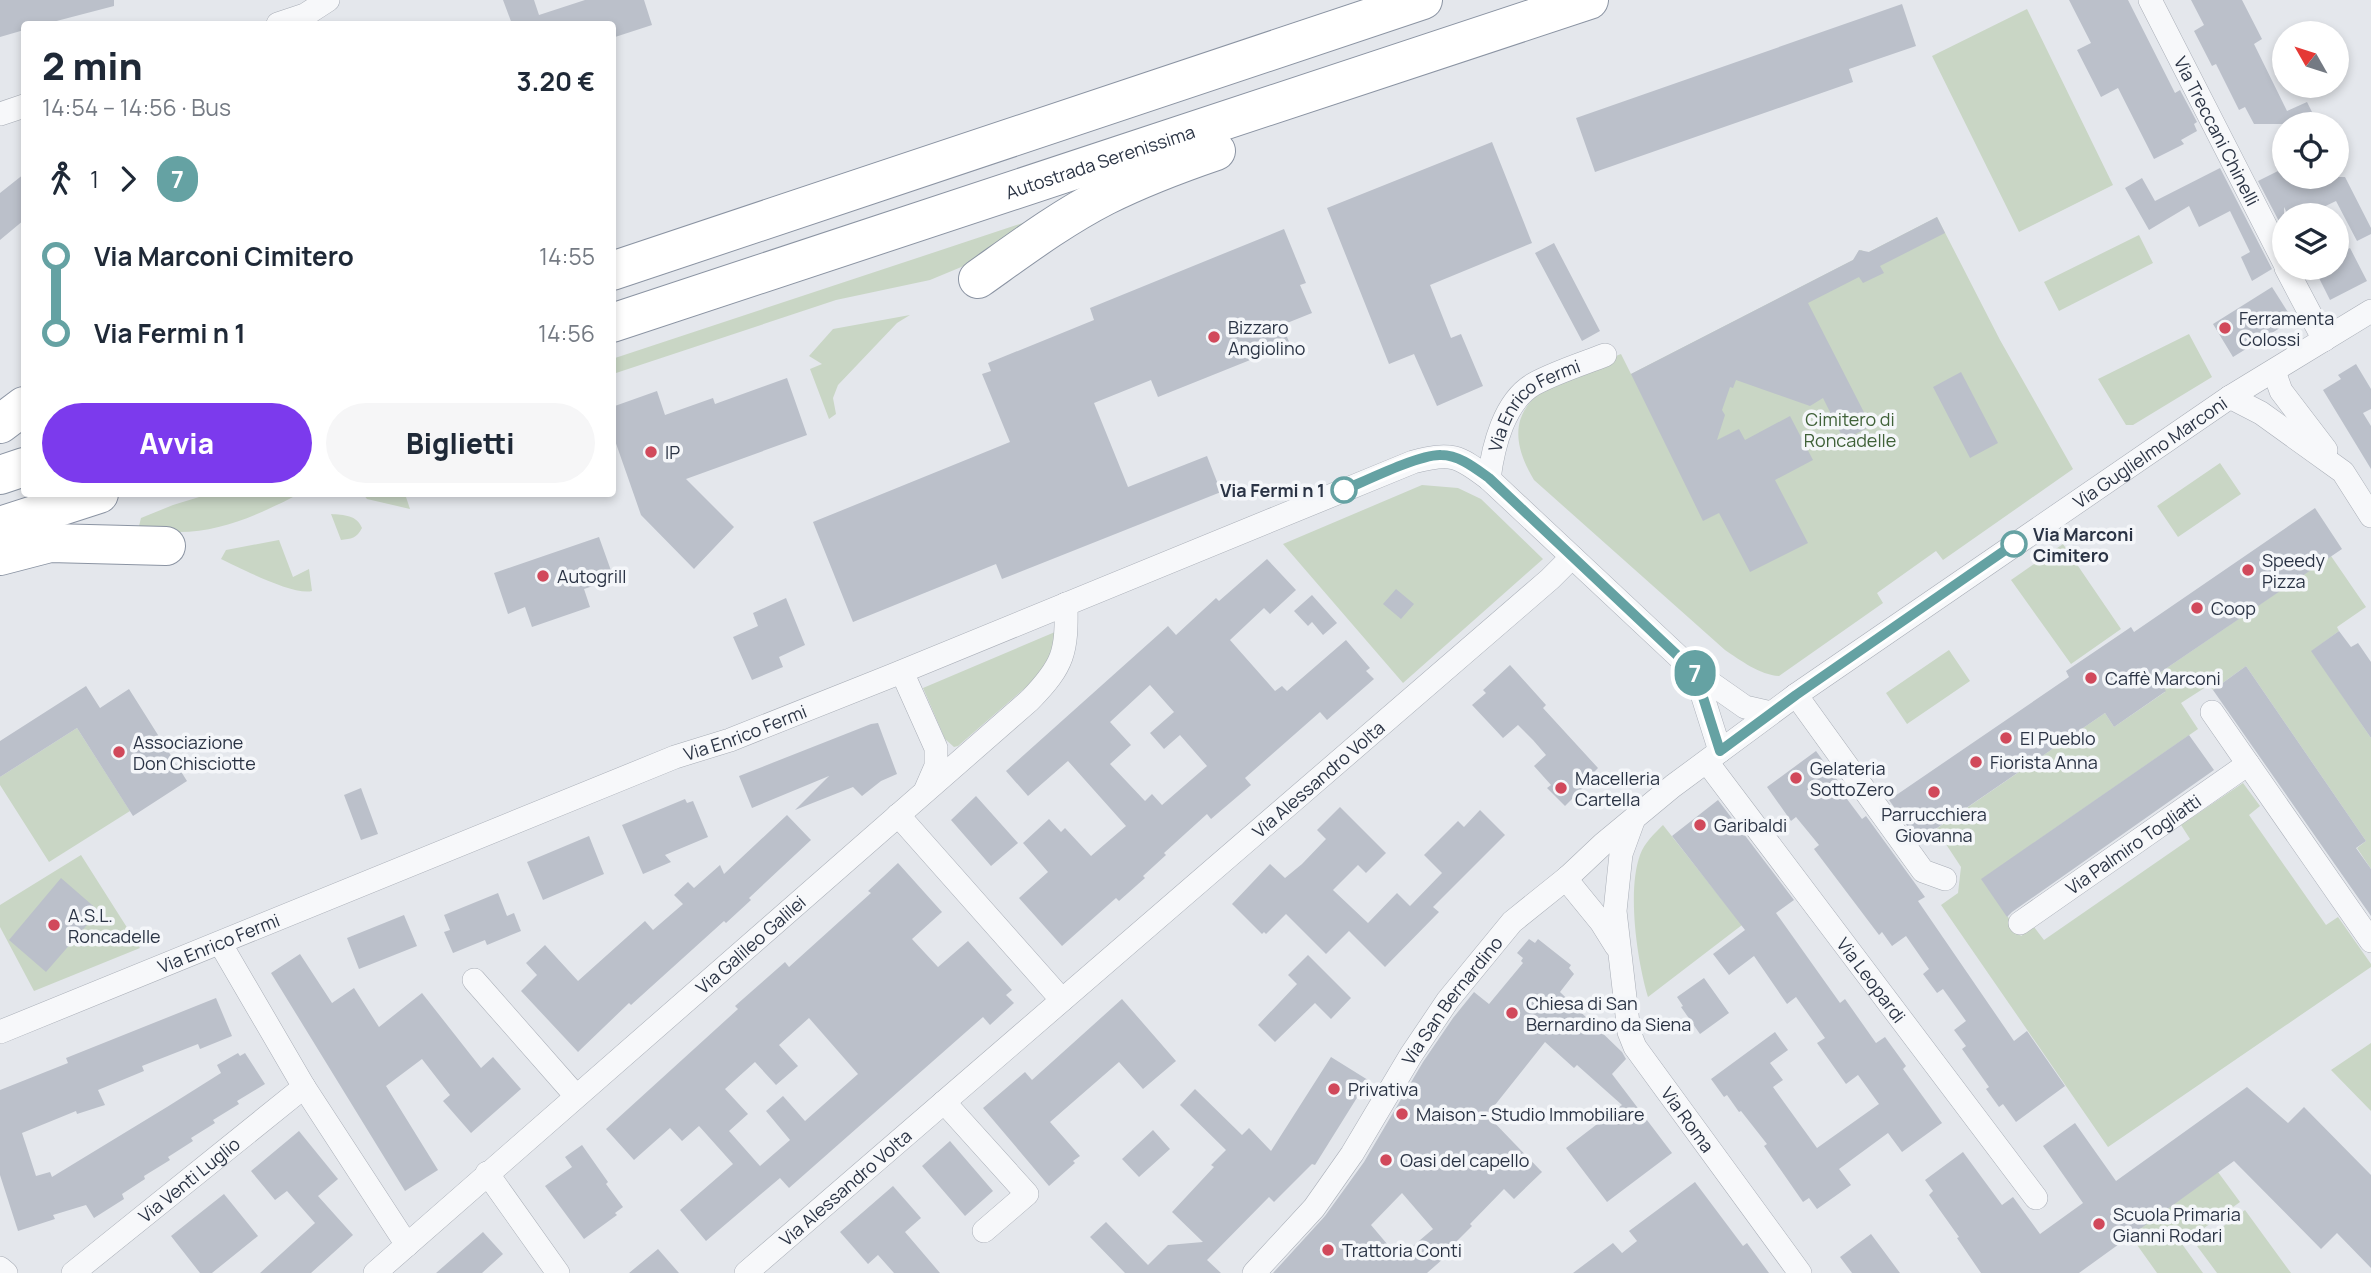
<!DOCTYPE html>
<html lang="it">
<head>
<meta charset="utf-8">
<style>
	:root { --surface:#fff; --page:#f6f6f7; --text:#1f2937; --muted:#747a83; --accent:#7c3aed }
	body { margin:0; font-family:Manrope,sans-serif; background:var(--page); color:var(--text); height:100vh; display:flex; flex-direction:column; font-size:26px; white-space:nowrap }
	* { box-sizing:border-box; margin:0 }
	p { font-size:23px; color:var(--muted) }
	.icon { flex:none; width:38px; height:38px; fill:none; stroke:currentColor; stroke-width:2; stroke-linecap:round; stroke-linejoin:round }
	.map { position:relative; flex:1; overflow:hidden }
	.details { position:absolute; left:21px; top:21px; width:595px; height:476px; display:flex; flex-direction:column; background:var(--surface); border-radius:7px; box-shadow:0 4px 10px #0003 }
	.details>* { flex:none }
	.badge { padding:0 14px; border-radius:23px; font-size:24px; line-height:46px }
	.needle { width:46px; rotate:309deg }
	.buttons { position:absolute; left:2272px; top:21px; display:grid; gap:14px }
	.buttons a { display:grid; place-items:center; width:77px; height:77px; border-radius:50%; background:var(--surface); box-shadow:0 4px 10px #0003; font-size:35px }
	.map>.badge { position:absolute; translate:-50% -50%; box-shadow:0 0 0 4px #fff }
	.legs { display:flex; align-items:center; gap:10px; height:77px; padding:0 21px; font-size:23px }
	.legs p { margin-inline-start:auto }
	.summary { display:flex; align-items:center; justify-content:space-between; height:119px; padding:0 21px }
	h1 { font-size:38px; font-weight:800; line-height:52px }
	.button { display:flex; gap:14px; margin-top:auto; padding:14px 21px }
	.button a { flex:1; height:80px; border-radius:42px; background:var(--accent); color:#fff; font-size:28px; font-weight:800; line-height:80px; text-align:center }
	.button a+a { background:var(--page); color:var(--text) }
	ul { padding:0 21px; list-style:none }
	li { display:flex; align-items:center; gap:24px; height:77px; font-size:26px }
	li i { display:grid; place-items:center; width:10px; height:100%; margin:0 9px; background:currentColor }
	li i::after { content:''; width:18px; height:18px; margin:-9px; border:5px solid; border-radius:50%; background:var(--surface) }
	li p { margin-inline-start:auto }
	li:first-child i { background:linear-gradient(#0000 50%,currentColor 0) }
	li:last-child i { background:linear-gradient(currentColor 50%,#0000 0) }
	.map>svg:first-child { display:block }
</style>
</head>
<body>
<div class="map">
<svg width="2371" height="1273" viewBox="0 0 2371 1273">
	<rect width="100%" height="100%" fill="#e4e7ec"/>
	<path fill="#c9d6c5" d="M2027,9L2113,185L2019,232L1932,56Z
		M1053,213L983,258L930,280L836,300L613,374L612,359Z
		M1937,217L2000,340L2073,469L1943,560L1936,551L1877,593L1883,603L1779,676C1760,675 1740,660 1725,650L1534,480C1485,399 1561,378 1621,354L1631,374L1855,259L1858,252L1861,250L1867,253Z
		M2139,235L2153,263L2059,311L2044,282Z
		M910,315L897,323L838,385L833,398L836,414L829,419L810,369L822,364L809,356L833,329Z
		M2189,334L2212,377L2133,425H2126L2098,379Z
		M2220,463L2241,494L2178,537L2157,506Z
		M1422,485L1458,488L1481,499L1543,559L1403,683L1283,544Z
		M209,494H299C262,513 220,533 176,532C164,531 151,528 139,526L141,518L173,505Z
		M363,494H405L410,509L367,499Z
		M331,514C344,515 357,515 362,528C357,538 351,539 341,540Z
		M279,540L293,577L309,569L312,591C294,596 240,568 221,559L226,550Z
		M2063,544L2121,629L2071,664L2011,580Z
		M2331,556L2366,607L2337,627L2339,631L2312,651L2371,738V869L2357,848L2366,841L2246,666L2213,690L2209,685L2181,703L2198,729L1982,879L2021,936L2034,927L2044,940L2190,839L2181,825L2243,783L2260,806L2249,815L2326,925L2338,917L2371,964V967L2108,1147L1941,905L1958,893L1961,867L1936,829L2105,713L2114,727L2165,692L2155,676Z
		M1055,632L1057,647L1048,668L958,746L954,747L945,739L923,688Z
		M1949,650L1970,681L1907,724L1886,693Z
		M77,728L130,811L49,862L0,785V777Z
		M1663,825L1742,925L1648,997C1637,960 1627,891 1640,855C1645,842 1654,834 1663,825Z
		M81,855L140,948L34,991L0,927V905Z
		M2371,1043V1111L2331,1070Z
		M2218,1172L2240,1202L2182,1244L2203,1273H2157L2130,1235Z
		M2245,1210L2291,1273H2217L2197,1246Z"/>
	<path fill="#bbc0ca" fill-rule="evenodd" d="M0,0H114V6L45,24H24V30L0,37Z
		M503,0H534L539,15L585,0H644L652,25L612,38V24H512Z
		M2069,0H2128L2175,93L2180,90L2197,122L2194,124L2197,131L2181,140L2184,144L2154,159L2118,88L2101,97L2077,50L2091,43Z
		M2191,0H2242L2262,39L2254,44L2287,111L2307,102L2318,124H2254L2245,107L2239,110L2216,64L2212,66L2194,31L2204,25Z
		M1902,4L1916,46L1849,69L1853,82L1595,172L1576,118Z
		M1492,142L1532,243L1430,285L1451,338L1461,334L1483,386L1437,406L1414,354L1389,364L1327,208Z
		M2220,168L2272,269L2252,281L2241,257L2250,252L2230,211L2199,227L2189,206L2149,230L2125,188L2142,178L2155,201Z
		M2284,168V177H2345L2371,228V234L2357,241L2336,201L2307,215H2288L2284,207V231L2258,181Z
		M24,174V220L0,240V193Z
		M1937,217L1945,233L1880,266L1884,273L1863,283L1859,277L1808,303L1871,426L1844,440L1823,398L1810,406L1736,380L1733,388L1730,387L1722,410L1725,415L1717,440L1739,429L1745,440L1790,416L1813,460L1775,480L1808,543L1750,572L1719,513L1703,521L1631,374L1853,260L1859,250L1869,252Z
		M1284,229L1306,283L1300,285L1312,313L1282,325L1290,344L1158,397L1151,380L1094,403L1128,487L1207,456L1221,492L1002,579L996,564L853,622L813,522L1010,442L982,374L991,371L988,363L1094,320L1090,308Z
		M1554,243L1600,331L1582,341L1535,253Z
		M2350,248L2367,281L2330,300L2314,268H2336V254Z
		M2272,287L2293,320L2233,357L2213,324Z
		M2356,364L2371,389V409L2363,413L2371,426V469L2323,390L2341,379L2338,375Z
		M1961,372L1998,443L1970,458L1933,387Z
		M787,378L807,435L686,479L734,527L694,569L641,515L612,432V407L657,391L665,415L713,398L715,404Z
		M2315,508L2342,549L2155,676L2166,691L2114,727L2105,713L1918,841L1889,800L2069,677L2066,671L2100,648L2131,627L2134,632Z
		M599,537L614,579L584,589L590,607L532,627L525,607L508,614L494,573Z
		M1267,559L1296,590L1270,614L1264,608L1230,640L1275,691L1282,686L1287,691L1346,640L1370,668L1366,671L1374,679L1327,720L1320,712L1245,778L1251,785L1211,819L1207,814L1164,853L1166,855L1143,876L1145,878L1119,901L1116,898L1062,946L1019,898L1048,872L1023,843L1049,819L1061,832L1065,828L1091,856L1126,826L1068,761L1028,796L1006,771L1168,626L1176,635L1216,598L1219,601ZM1150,685L1174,712L1150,733L1164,749L1180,735L1207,766L1162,805L1152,794L1145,801L1110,764L1131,745L1110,722Z
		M1396,589L1414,604L1401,619L1383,604Z
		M1312,595L1337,623L1323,635L1312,622L1308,626L1294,611Z
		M786,598L805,645L779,657L783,667L752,680L733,637L758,626L753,613Z
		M2339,631L2351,647L2358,643L2371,662V738L2311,651Z
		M1510,665L1546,705L1543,708L1598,768L1595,771L1597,774L1565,806L1547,788L1551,785L1534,766L1546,755L1533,740L1518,725L1503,738L1472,705L1486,693L1483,690Z
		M2246,666L2366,841L2356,848L2371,869V916L2213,690Z
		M86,686L100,708L129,689L187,781L133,816L77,728L0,777V741Z
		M878,723L897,774L881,781L862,796L853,787L795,810L829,776L752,808L739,776L871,724Z
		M2189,735L2214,770L2012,912L2007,917L1981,879Z
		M1816,751L1841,785L1838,787L1862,819L1866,816L1925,897L1918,901L2014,1041L2027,1031L2065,1086L2016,1122L2003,1104L1999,1107L1986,1089L1989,1087L1962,1049L1966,1046L1954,1030L1966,1021L1943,989L1937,993L1923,974L1929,969L1906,936L1892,946L1882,932L1879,935L1814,849L1819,845L1796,817L1791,821L1767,787Z
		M361,788L378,834L361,840L344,795Z
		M976,796L1018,843L991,866L951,820Z
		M685,799L687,803L693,801L708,837L665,855L671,862L643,874L622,825Z
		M1718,800L1794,900L1776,913L1840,1003L1845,999L1876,1043L1885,1037L1906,1066L1903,1069L1942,1123L1902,1152L1888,1133L1839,1169L1851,1185L1817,1209L1809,1198L1803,1202L1764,1146L1767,1144L1741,1111L1739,1112L1727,1095L1724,1097L1711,1079L1775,1032L1788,1050L1770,1063L1783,1080L1773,1087L1817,1148L1879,1104L1858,1075L1846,1084L1817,1043L1825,1038L1796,997L1787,1004L1754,956L1729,975L1713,954L1745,930L1672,836Z
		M1340,807L1386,853L1366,873L1358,865L1333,890L1368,923L1397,893L1410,906L1442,873L1424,855L1458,821L1464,827L1480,810L1505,835L1433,907L1439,912L1385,967L1349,931L1326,954L1286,914L1266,934L1264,932L1262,934L1232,904L1270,864L1285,878L1302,864L1326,839L1317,830Z
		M787,815L811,840L749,898L751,900L726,923L724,921L631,1005L629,1003L578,1052L521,991L537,975L526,963L545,945L578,981L645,921L653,930L683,904L674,895L688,882L694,888L720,865L724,874Z
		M589,836L604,874L543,900L527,862Z
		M898,863L942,912L912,939L938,967L968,941L1012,990L1006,995L1014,1003L990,1025L983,1017L789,1188L780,1178L706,1241L680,1210L733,1164L699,1126L682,1141L670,1128L634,1160L606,1129L738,1009L735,1006L785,962L789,967L871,893L868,891ZM809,1018L858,1074L805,1121L783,1096L766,1111L790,1140L760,1166L729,1131L748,1114L725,1089L755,1062L776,1085L798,1066L779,1045Z
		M61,878L99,911L46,972L9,940Z
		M498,893L507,916L514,913L521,931L487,945L485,940L453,953L444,932L450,930L444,915Z
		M404,915L417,946L359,969L347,938Z
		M1529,939L1535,943L1538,939L1571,965L1569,968L1574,974L1560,992L1622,1052L1626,1059L1612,1074L1672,1153L1607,1202L1566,1148L1622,1105L1577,1065L1574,1068L1545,1042L1487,1115L1542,1172L1514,1199L1504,1189L1470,1224L1472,1226L1450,1248L1452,1251L1427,1273H1273L1325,1216L1364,1162L1423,1062L1453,1018L1474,992L1489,1004L1523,963L1521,961L1523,958L1517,953ZM1402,1193L1433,1229L1399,1258L1371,1225Z
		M300,954L332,1003L354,988L379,1027L422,993L481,1068L493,1057L521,1089L471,1133L443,1101L450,1095L422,1059L386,1086L438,1170L405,1191L271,973Z
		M1308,955L1351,998L1331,1019L1315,1003L1275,1042L1258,1025L1297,984L1288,975Z
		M1704,978L1729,1013L1700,1034L1681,1007L1683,1006L1677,997Z
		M216,998L232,1036L200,1049L198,1044L142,1066L144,1071L98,1090L105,1105L77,1114L76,1111L22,1133L36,1176L50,1172L52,1177L167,1107L221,1073L217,1065L238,1053L240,1056L245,1053L265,1084L237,1101L239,1104L213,1120L215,1123L191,1138L193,1141L168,1157L170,1160L144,1176L145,1179L122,1194L124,1199L94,1218L86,1205L53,1215L55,1219L18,1231L0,1175V1090L68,1063L66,1058Z
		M1122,999L1176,1061L1143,1089L1119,1062L1050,1122L1080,1156L1073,1161L1075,1163L1049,1186L983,1108L1025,1072L1032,1080Z
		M1331,1057L1368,1080L1315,1165L1312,1164L1274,1202L1269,1197L1207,1260L1221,1273H1125L1090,1237L1106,1222L1148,1265L1168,1245L1203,1242L1172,1212L1214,1167L1211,1165L1226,1150L1180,1105L1195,1089L1242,1135L1249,1128L1271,1151Z
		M2247,1087L2288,1123L2304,1107L2371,1175V1268L2337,1233L2321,1249L2234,1161L2079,1273H1981L1957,1238L1959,1237L1929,1195L1933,1191L1925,1180L1963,1152L2002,1205L2013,1197L2040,1234L2083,1203L2043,1146L2075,1123L2116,1181Z
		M1153,1130L1170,1149L1139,1177L1122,1159Z
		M299,1131L338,1179L318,1196L353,1235L311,1273H260L315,1223L287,1191L275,1200L251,1171Z
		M950,1141L993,1191L965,1216L922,1166Z
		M582,1145L608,1182L606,1184L623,1207L615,1213L617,1215L584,1239L545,1186L572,1167L565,1157Z
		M1695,1182L1743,1246L1747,1243L1769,1273H1573L1613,1243L1622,1253L1637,1241L1629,1231Z
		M893,1186L921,1218L905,1232L940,1273H894L878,1255L868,1264L840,1232Z
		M224,1194L258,1236L212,1273H200L171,1236Z
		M483,1232L503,1254L482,1273H436Z
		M1871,1234L1900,1273H1852L1840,1257Z
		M658,1249L679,1273H629Z"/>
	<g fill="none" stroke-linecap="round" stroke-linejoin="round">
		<defs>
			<g id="street">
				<path id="s1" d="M2150,0L2284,262"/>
				<path d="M278,24L305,15L328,0"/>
				<path d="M0,114L24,106"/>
				<path d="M2286,268L2324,340"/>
				<path d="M2274,371L2281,391L2326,450"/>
				<path d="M2230,397L2261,413L2343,472L2371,516"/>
				<path id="s2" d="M1489,479C1493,447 1504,401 1534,384C1556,372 1582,364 1605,355"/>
				<path d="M902,672L936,748V766L926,789"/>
				<path d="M1695,672L1720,751"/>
				<path d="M1796,695L1923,871L1945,879"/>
				<path d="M2212,712L2371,941"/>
				<path id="s3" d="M1707,762L2036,1198"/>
				<path d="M898,815L1062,1000"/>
				<path id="s4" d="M1633,821L1621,854L1615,911L1629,1032L1635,1047L1800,1273"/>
				<path d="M1568,877L1570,884L1601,922L1616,946"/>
				<path id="s5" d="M2020,923L2248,764"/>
				<path d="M220,943L304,1087L407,1245"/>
				<path d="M474,980L576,1096"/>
				<path id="s6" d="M0,1032L675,757L730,740L891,676L1413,462C1451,452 1458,455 1489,479L1695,672L1745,707L1771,713"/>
				<path d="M944,1102L1027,1194L984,1231"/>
				<path d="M487,1173L558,1273"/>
				<path d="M0,1268L6,1273"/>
				<path id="s7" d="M73,1273L304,1087"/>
				<path id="s8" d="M375,1273L1030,700C1064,665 1067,652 1066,604"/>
				<path id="s9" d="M746,1273L1550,579L1572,557"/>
				<path id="s10" d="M1254,1273L1314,1208L1352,1154L1411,1055L1448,1000L1512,922L1568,877L1603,844L1673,786L1796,695L2230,397L2371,311"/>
			</g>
			<g id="highway">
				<path d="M612,271L1423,0"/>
				<path d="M978,279C1019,250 1060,219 1105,196C1141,178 1178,164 1216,151"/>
				<path id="s11" d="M612,323L1589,0"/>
				<path d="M0,424L24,406"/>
				<path d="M0,475L24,467"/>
				<path d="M0,526L99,494"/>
				<path d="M0,556L50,543L166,546"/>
			</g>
		</defs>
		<use href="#street" stroke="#a9aeb7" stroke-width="24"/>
		<use href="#highway" stroke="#8b94a3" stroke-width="40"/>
		<use href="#street" stroke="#f7f8fa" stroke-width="23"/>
		<use href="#highway" stroke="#fff" stroke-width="38"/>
	</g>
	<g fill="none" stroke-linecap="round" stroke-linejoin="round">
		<defs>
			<path id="line-1" d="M1344,490C1365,481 1420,454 1441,455C1459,455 1475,468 1489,478L1695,672L1720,751L1796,695L2014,544"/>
		</defs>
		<use href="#line-1" stroke="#fff" stroke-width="16"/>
		<use href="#line-1" stroke="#65a2a3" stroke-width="10"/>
	</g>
	<g fill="#d1495b" stroke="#f4f6f9" stroke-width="2.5">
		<circle cx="2225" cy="328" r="7"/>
		<circle cx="1214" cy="337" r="7"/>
		<circle cx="651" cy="452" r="7"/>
		<circle cx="2248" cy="570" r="7"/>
		<circle cx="543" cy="576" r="7"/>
		<circle cx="2197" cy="608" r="7"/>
		<circle cx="2091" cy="678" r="7"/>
		<circle cx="2006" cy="738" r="7"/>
		<circle cx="119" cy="752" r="7"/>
		<circle cx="1976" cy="762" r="7"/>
		<circle cx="1796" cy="778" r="7"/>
		<circle cx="1561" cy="788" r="7"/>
		<circle cx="1934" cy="792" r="7"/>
		<circle cx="1700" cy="825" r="7"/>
		<circle cx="54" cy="925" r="7"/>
		<circle cx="1512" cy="1013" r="7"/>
		<circle cx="1334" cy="1089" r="7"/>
		<circle cx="1402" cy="1114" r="7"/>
		<circle cx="1386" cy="1160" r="7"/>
		<circle cx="2099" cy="1224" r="7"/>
		<circle cx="1328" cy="1250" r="7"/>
	</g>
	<g fill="#fff" stroke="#65a2a3" stroke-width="3.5">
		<circle cx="1344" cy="490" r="12"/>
		<circle cx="2014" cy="544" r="12"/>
	</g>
	<g text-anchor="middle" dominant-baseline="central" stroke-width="7" stroke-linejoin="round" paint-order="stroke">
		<g font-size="18" fill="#2b3445" stroke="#f4f6f9">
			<text stroke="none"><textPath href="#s1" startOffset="147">Via Treccani Chinelli</textPath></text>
			<text stroke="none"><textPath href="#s11" startOffset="514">Autostrada Serenissima</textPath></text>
			<text stroke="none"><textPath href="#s2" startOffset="93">Via Enrico Fermi</textPath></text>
			<text stroke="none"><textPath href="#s10" startOffset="1230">Via Guglielmo Marconi</textPath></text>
			<text stroke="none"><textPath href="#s6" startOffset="803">Via Enrico Fermi</textPath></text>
			<text stroke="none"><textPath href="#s9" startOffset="756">Via Alessandro Volta</textPath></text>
			<text stroke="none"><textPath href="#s5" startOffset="138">Via Palmiro Togliatti</textPath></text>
			<text stroke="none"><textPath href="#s6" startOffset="236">Via Enrico Fermi</textPath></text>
			<text stroke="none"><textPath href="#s8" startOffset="499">Via Galileo Galilei</textPath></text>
			<text stroke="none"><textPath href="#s3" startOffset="273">Via Leopardi</textPath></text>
			<text stroke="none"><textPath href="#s10" startOffset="338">Via San Bernardino</textPath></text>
			<text stroke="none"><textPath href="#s4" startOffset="320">Via Roma</textPath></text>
			<text stroke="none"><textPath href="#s7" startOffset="149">Via Venti Luglio</textPath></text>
			<text stroke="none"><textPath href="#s9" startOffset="131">Via Alessandro Volta</textPath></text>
		</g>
		<g font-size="18" fill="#2b3445" stroke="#f4f6f9" text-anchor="start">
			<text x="2239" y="318">Ferramenta<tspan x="2239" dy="21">Colossi</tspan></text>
			<text x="1228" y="327">Bizzaro<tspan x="1228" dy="21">Angiolino</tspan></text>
			<text x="665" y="452">IP</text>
			<text x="2262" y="560">Speedy<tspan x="2262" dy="21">Pizza</tspan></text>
			<text x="557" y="576">Autogrill</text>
			<text x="2211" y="608">Coop</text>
			<text x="2105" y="678">Caffè Marconi</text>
			<text x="2020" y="738">El Pueblo</text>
			<text x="133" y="742">Associazione<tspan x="133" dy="21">Don Chisciotte</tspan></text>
			<text x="1990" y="762">Fiorista Anna</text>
			<text x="1810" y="768">Gelateria<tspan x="1810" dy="21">SottoZero</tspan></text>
			<text x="1575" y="778">Macelleria<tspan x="1575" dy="21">Cartella</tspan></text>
			<text x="1934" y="814" text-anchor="middle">Parrucchiera<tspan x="1934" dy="21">Giovanna</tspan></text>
			<text x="1714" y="825">Garibaldi</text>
			<text x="68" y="915">A.S.L.<tspan x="68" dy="21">Roncadelle</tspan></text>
			<text x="1526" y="1003">Chiesa di San<tspan x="1526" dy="21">Bernardino da Siena</tspan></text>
			<text x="1348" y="1089">Privativa</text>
			<text x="1416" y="1114">Maison - Studio Immobiliare</text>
			<text x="1400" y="1160">Oasi del capello</text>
			<text x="2113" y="1214">Scuola Primaria<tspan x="2113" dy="21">Gianni Rodari</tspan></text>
			<text x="1342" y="1250">Trattoria Conti</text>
		</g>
		<g font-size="18" fill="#3f6138" stroke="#f4f6f9">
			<text x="1850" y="419">Cimitero di<tspan x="1850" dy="21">Roncadelle</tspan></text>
		</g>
		<g font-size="18" font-weight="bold" fill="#2b3445" stroke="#f4f6f9" text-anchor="end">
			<text x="1325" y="490">Via Fermi n 1</text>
			<text x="2033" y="534" text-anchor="start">Via Marconi<tspan x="2033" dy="21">Cimitero</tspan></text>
		</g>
	</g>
</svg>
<div class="buttons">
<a><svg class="needle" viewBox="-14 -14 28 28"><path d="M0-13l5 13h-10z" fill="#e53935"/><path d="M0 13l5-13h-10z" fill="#747a83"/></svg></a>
<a><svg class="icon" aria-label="locate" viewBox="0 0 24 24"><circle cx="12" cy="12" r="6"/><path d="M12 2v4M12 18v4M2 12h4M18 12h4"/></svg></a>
<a><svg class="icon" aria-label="layers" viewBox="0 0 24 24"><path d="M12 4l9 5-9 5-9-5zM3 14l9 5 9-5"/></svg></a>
</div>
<b class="badge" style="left:1695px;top:673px;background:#65a2a3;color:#fff">7</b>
<section class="details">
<div class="summary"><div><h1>2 min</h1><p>14:54 – 14:56 · Bus</p></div><b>3.20 €</b></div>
<div class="legs"><svg class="icon" aria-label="walk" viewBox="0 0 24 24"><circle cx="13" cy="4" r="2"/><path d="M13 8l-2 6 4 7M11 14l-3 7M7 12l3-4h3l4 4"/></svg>1<svg class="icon" aria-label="forward" viewBox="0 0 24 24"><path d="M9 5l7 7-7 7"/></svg><b class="badge" style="background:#65a2a3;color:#fff">7</b></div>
<ul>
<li><i style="color:#65a2a3"></i><b>Via Marconi Cimitero</b><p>14:55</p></li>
<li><i style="color:#65a2a3"></i><b>Via Fermi n 1</b><p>14:56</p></li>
</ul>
<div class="button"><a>Avvia</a><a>Biglietti</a></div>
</section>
</div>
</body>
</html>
